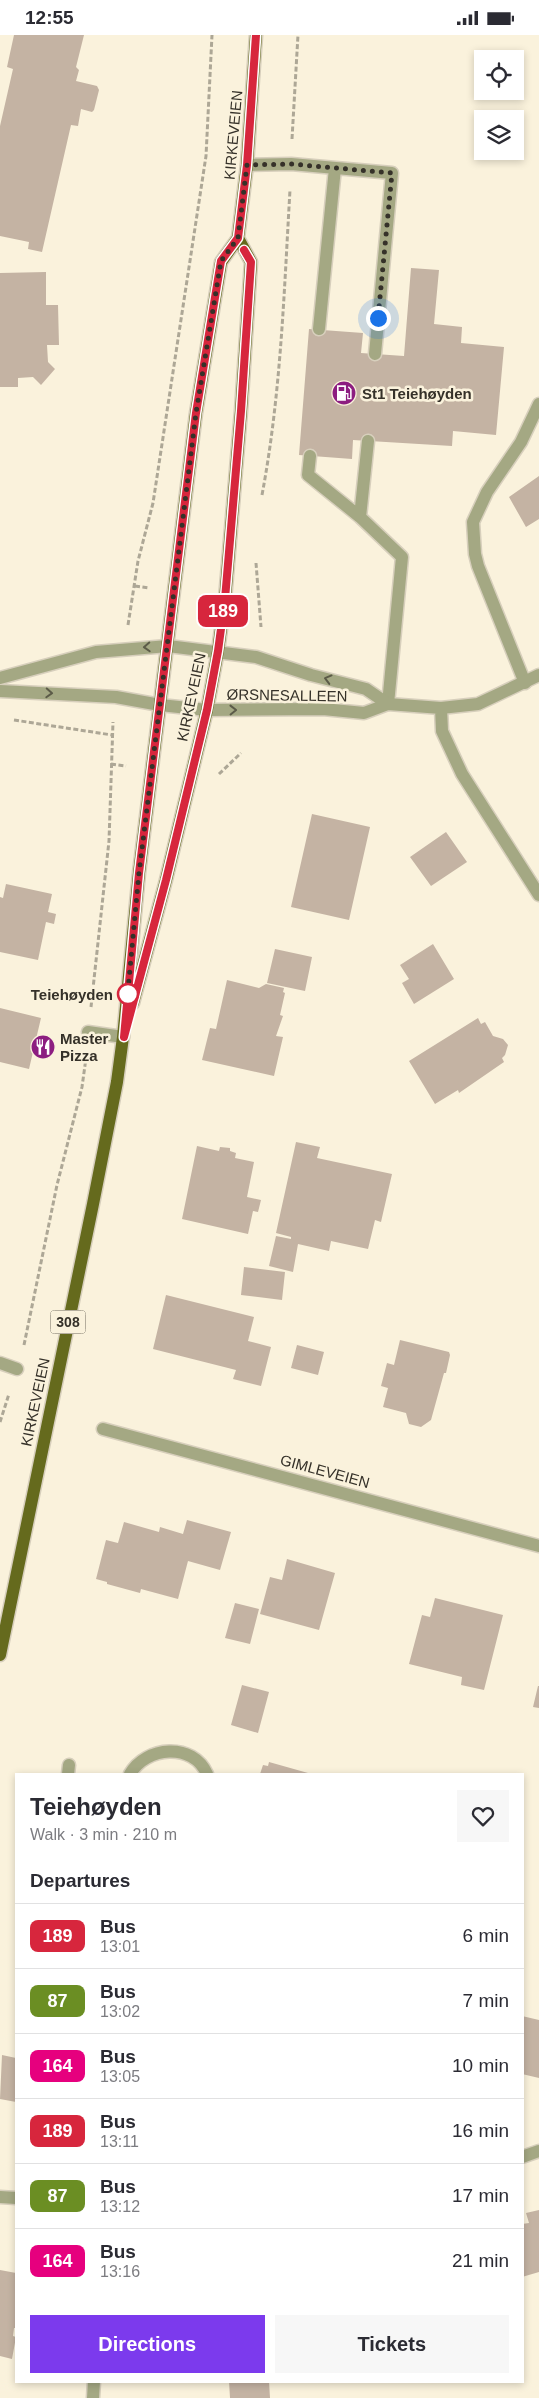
<!DOCTYPE html>
<html lang="en">
<head>
<meta charset="utf-8">
<style>
	:root { --surface:#fff; --page:#f7f7f7; --text:#2b2b33; --muted:#7c7c81; --line:#e1e1e2; --accent:#7c3aed }
	body { margin:0; font-family:Helvetica,sans-serif; background:var(--page); color:var(--text); height:100vh; display:flex; flex-direction:column; font-size:19px; white-space:nowrap }
	* { box-sizing:border-box; margin:0 }
	p { font-size:16px; color:var(--muted) }
	.icon { flex:none; width:28px; height:28px; fill:none; stroke:currentColor; stroke-width:2; stroke-linecap:round; stroke-linejoin:round }
	.map { position:relative; flex:1; overflow:hidden }
	.panel { position:absolute; left:15px; top:1738px; width:509px; height:610px; display:flex; flex-direction:column; background:var(--surface); border-radius:0px; box-shadow:0 2px 8px #0003 }
	.panel>* { flex:none }
	.badge { padding:0 10px; border-radius:8px; font-size:18px; line-height:32px }
	.tools { position:absolute; left:474px; top:15px; display:grid; gap:10px }
	.tools a { display:grid; place-items:center; width:50px; height:50px; border-radius:0px; background:var(--surface); box-shadow:0 2px 8px #0003; font-size:25px }
	.you { position:absolute; width:25px; height:25px; margin:-12px; border:4px solid #fff; border-radius:50%; background:#1a73e8; box-shadow:0 0 0 8px #1a73e833 }
	.map>.badge { position:absolute; translate:-50% -50%; box-shadow:0 0 0 2px #fff }
	h2 { padding:0 15px; font-size:19px; line-height:45px }
	.round { display:grid; place-items:center; flex:none; width:52px; height:52px; border-radius:0px; background:var(--page) }
	.headline { display:flex; align-items:center; justify-content:space-between; height:85px; padding:0 15px }
	h1 { font-size:24px; font-weight:800; line-height:38px }
	.action { display:flex; gap:10px; margin-top:auto; padding:10px 15px }
	.action a { flex:1; height:58px; border-radius:0px; background:var(--accent); color:#fff; font-size:20px; font-weight:800; line-height:58px; text-align:center }
	.action a+a { background:var(--page); color:var(--text) }
	ul { padding:0; list-style:none }
	li { display:flex; align-items:center; gap:15px; height:65px; padding:0 15px; border-top:1px solid var(--line) }
	li div { flex:1 }
	li b { display:block; font-size:19px }
	li em { font-style:normal }
	li .badge { min-width:55px; font-weight:700; text-align:center }
	.status { display:flex; justify-content:space-between; align-items:center; height:35px; padding:0 25px; background:var(--surface); direction:ltr }
	.status svg { height:14px; fill:currentColor }
	.map>svg:first-child { display:block }
</style>
</head>
<body>
<div class="status"><b>12:55</b><svg viewBox="0 0 49 12"><path d="M0 12V9h3v3zM5 12V6h3v6zM10 12V3h3v9zM15 12V0h3v12zM26 1h20v11H26zM47 4h2v5h-2z"/></svg></div>
<div class="map">
<svg width="539" height="2363" viewBox="0 0 539 2363">
	<rect width="100%" height="100%" fill="#faf2dc"/>
	<path fill="#c4b3a3" d="M14,0H84L76,32L79,35L76,46L97,51L99,55L94,75L92,77L81,74L78,91L71,90L42,217L28,214L29,207L0,201V91L13,34L7,32Z
		M411,233L439,235L434,289L462,292L461,308L504,312L496,400L453,396L452,411L353,405L352,424L299,420L309,294L363,298L361,318L404,321Z
		M46,237V270H58L59,310H47L48,327L55,334L41,350L33,342L18,343V352H0V238Z
		M539,441V484L526,492L509,462Z
		M312,779L370,792L349,885L291,872Z
		M446,797L467,827L431,851L410,822Z
		M6,849L52,859L48,877L56,879L54,889L46,887L38,925L0,917V862L3,863Z
		M433,909L454,944L414,969L402,948L409,944L400,930Z
		M275,914L312,922L305,956L267,948Z
		M227,945L259,953L266,949L284,953L283,957L285,958L280,980L283,981L276,1001L283,1002L274,1041L202,1025L210,993L216,994Z
		M0,973L41,983L29,1034L0,1027Z
		M478,983L481,989L485,987L493,1001L503,1004L508,1010L505,1020L502,1023L504,1027L459,1058L458,1055L435,1069L409,1026Z
		M296,1107L320,1112L317,1123L392,1139L381,1187L375,1185L368,1214L331,1206L329,1216L298,1209L293,1237L269,1231L276,1201L291,1204V1202L276,1198Z
		M197,1111L219,1116L220,1112L230,1113V1116L236,1118L235,1123L254,1127L247,1162L261,1165L258,1177L253,1176L248,1199L182,1184Z
		M244,1232L285,1237L282,1265L241,1260Z
		M166,1260L254,1282L248,1306L271,1312L261,1351L233,1344L236,1335L153,1314Z
		M400,1305L449,1317L450,1320L446,1338H444L431,1385L421,1392L409,1389L406,1378L383,1372L388,1353L381,1351L387,1328L394,1330Z
		M297,1310L324,1317L318,1340L291,1333Z
		M187,1485L231,1497L220,1535L188,1526L178,1564L141,1554L140,1558L107,1549V1547L96,1544L106,1505L118,1508L124,1487L159,1497L160,1492L183,1499Z
		M287,1524L335,1538L319,1595L260,1579L270,1542L282,1545Z
		M435,1563L503,1580L484,1655L461,1650L462,1642L409,1629L422,1580L430,1582Z
		M235,1568L259,1574L250,1609L225,1603Z
		M242,1650L269,1657L258,1698L231,1690Z
		M538,1651H539V1673L533,1672Z
		M269,1727L308,1738V1739H260L263,1730L268,1731Z
		M522,1981L539,1985V2043L522,2039Z
		M2,2020L16,2023V2067L0,2064Z
		M539,2175V2237L522,2242V2189L529,2188L526,2178Z
		M0,2235L16,2238V2293H14L13,2301L16,2302L12,2324L0,2321Z
		M229,2346H269L270,2363H230Z"/>
	<g fill="none" stroke-linecap="round" stroke-linejoin="round">
		<defs>
			<path id="service" d="M247,130L291,129L392,138L375,319
				M319,294L335,133
				M310,421L308,440L360,482L402,522L388,669
				M360,482L368,406
				M525,648L478,531L475,519L473,487L487,457L521,407L539,369
				M88,997L123,1002
				M68,1739L69,1730
				M130,1739C146,1711 193,1707 207,1739
				M93,2363L94,2346"/>
			<path id="minor" d="M0,643L96,617L168,611L256,622L311,640L366,654L388,669
				M0,656L116,662L160,670L207,675L323,674L364,678L388,669L441,673L478,669L539,640
				M441,673L442,696L462,739L539,860
				M0,1328L17,1334
				M103,1394L539,1511
				M522,2122L539,2116
				M0,2162L16,2163"/>
			<path id="primary" d="M133,968L166,845L207,675L218,616L225,564L241,376L251,227L238,203
				M0,1620L93,1169L117,1047L123,1002L139,838L196,378L221,227L238,203L247,130L256,0"/>
		</defs>
		<use href="#service" stroke="#d7cfbc" stroke-width="15"/>
		<use href="#minor" stroke="#d7cfbc" stroke-width="15"/>
		<use href="#primary" stroke="#d7cfbc" stroke-width="15"/>
		<path stroke="#ada796" stroke-width="3" stroke-dasharray="5 2.5" stroke-linecap="butt" d="M292,104L298,0
			M262,460C281,359 284,257 290,155
			M256,528L261,592
			M135,551L149,553
			M128,590L138,526L153,468L206,121L212,0
			M14,685L112,700
			M111,729L126,731
			M219,739L241,718
			M91,972L109,806L113,687
			M24,1310L57,1150L82,1052L86,1023
			M0,1387L9,1359"/>
		<use href="#service" stroke="#a4a883" stroke-width="12"/>
		<use href="#minor" stroke="#a4a883" stroke-width="12"/>
		<use href="#primary" stroke="#656a1d" stroke-width="12"/>
	</g>
	<defs><path id="oneway-chevron" d="M-2-3.5L2.5 0L-2 3.5" fill="none" stroke-width="1.6" stroke-linecap="round" stroke-linejoin="round" transform="scale(1.25)"/></defs>
	<g stroke="#5c5b48">
		<use href="#oneway-chevron" transform="translate(147 612) rotate(177)"/>
		<use href="#oneway-chevron" transform="translate(328 644) rotate(-165)"/>
		<use href="#oneway-chevron" transform="translate(49 658) rotate(3)"/>
		<use href="#oneway-chevron" transform="translate(233 675) rotate(-1)"/>
	</g>
	<g fill="none" stroke-linecap="round" stroke-linejoin="round">
		<defs>
			<path id="line" d="M244,215L251,227L241,376L225,564L218,616L207,675L166,845L124,1002L139,838L196,378L221,226L238,203L247,130L256,0"/>
		</defs>
		<use href="#line" stroke="#fff" stroke-width="11"/>
		<use href="#line" stroke="#d7263d" stroke-width="8"/>
		<path stroke="#353129" stroke-width="5" stroke-dasharray="0 9" d="M128,959L127,966L139,838L196,378L221,226L238,203L247,130L291,129L392,138L378,283"/>
	</g>
	<defs>
		<symbol id="fuel-disc" viewBox="-11 -11 22 22"><circle r="9.5" fill="#8c1d80" stroke="#faf2dc"/><path d="M-5.5-6h7V0h2V4h1.3V-2.5L3-4.5l.8-.8L6-3V5H2.5V1h-1V6h-7ZM-4.2-4.7v3.2H.2V-4.7Z" fill="#fff"/></symbol>
		<symbol id="restaurant-disc" viewBox="-11 -11 22 22"><circle r="9.5" fill="#8c1d80" stroke="#faf2dc"/><path d="M-5-6h1v4h1v-4h1v4h1v-4h1v5L-1.5 .5V6h-2V.5L-5-1ZM5-6V6H3V1.5H1.5Q1.5-4 5-6Z" fill="#fff"/></symbol>
	</defs>
	<g fill-rule="evenodd">
		<use href="#fuel-disc" x="330" y="344" width="28" height="28"/>
		<use href="#restaurant-disc" x="29" y="998" width="28" height="28"/>
	</g>
	<circle fill="#fff" stroke="#d7263d" stroke-width="2.5" cx="128" cy="959" r="10"/>
	<g text-anchor="middle" dominant-baseline="central" stroke-width="5" stroke-linejoin="round" paint-order="stroke">
		<rect fill="#faf2dc" stroke="#706b5f" stroke-width="1" x="50.5" y="1275.5" width="35" height="23" rx="4"/>
		<g font-size="14" font-weight="bold" fill="#353129">
			<text x="68" y="1287">308</text>
		</g>
		<g font-size="15" fill="#353129" stroke="#faf2dc">
			<text transform="translate(233 100) rotate(-85)">KIRKEVEIEN</text>
			<text transform="translate(287 660) rotate(1)">ØRSNESALLEEN</text>
			<text transform="translate(191 662) rotate(-78)">KIRKEVEIEN</text>
			<text transform="translate(35 1367) rotate(-78)">KIRKEVEIEN</text>
			<text transform="translate(325 1436) rotate(15)">GIMLEVEIEN</text>
		</g>
		<g font-size="15" font-weight="bold" fill="#353129" stroke="#faf2dc" text-anchor="start">
			<text x="362" y="358">St1 Teiehøyden</text>
			<text x="60" y="1003">Master<tspan x="60" dy="17">Pizza</tspan></text>
		</g>
		<g font-size="15" font-weight="bold" fill="#353129" stroke="#faf2dc" text-anchor="end">
			<text x="113" y="959">Teiehøyden</text>
		</g>
	</g>
</svg>
<div class="tools">
<a><svg class="icon" aria-label="locate" viewBox="0 0 24 24"><circle cx="12" cy="12" r="6"/><path d="M12 2v4M12 18v4M2 12h4M18 12h4"/></svg></a>
<a><svg class="icon" aria-label="layers" viewBox="0 0 24 24"><path d="M12 4l9 5-9 5-9-5zM3 14l9 5 9-5"/></svg></a>
</div>
<div class="you" style="left:378px;top:283px"></div>
<b class="badge" style="left:223px;top:576px;background:#d7263d;color:#fff">189</b>
<section class="panel">
<div class="headline"><div><h1>Teiehøyden</h1><p>Walk · 3 min · 210 m</p></div><a class="round"><svg class="icon" aria-label="heart" viewBox="0 0 24 24"><path d="M12 20l-8-8c-3-5 5-10 8-4 3-6 11-1 8 4z"/></svg></a></div>
<h2>Departures</h2>
<ul>
<li><span class="badge" style="background:#d7263d;color:#fff">189</span><div><b>Bus</b><p>13:01</p></div><em>6 min</em></li>
<li><span class="badge" style="background:#6b8e23;color:#fff">87</span><div><b>Bus</b><p>13:02</p></div><em>7 min</em></li>
<li><span class="badge" style="background:#e6007e;color:#fff">164</span><div><b>Bus</b><p>13:05</p></div><em>10 min</em></li>
<li><span class="badge" style="background:#d7263d;color:#fff">189</span><div><b>Bus</b><p>13:11</p></div><em>16 min</em></li>
<li><span class="badge" style="background:#6b8e23;color:#fff">87</span><div><b>Bus</b><p>13:12</p></div><em>17 min</em></li>
<li><span class="badge" style="background:#e6007e;color:#fff">164</span><div><b>Bus</b><p>13:16</p></div><em>21 min</em></li>
</ul>
<div class="action"><a>Directions</a><a>Tickets</a></div>
</section>
</div>
</body>
</html>
